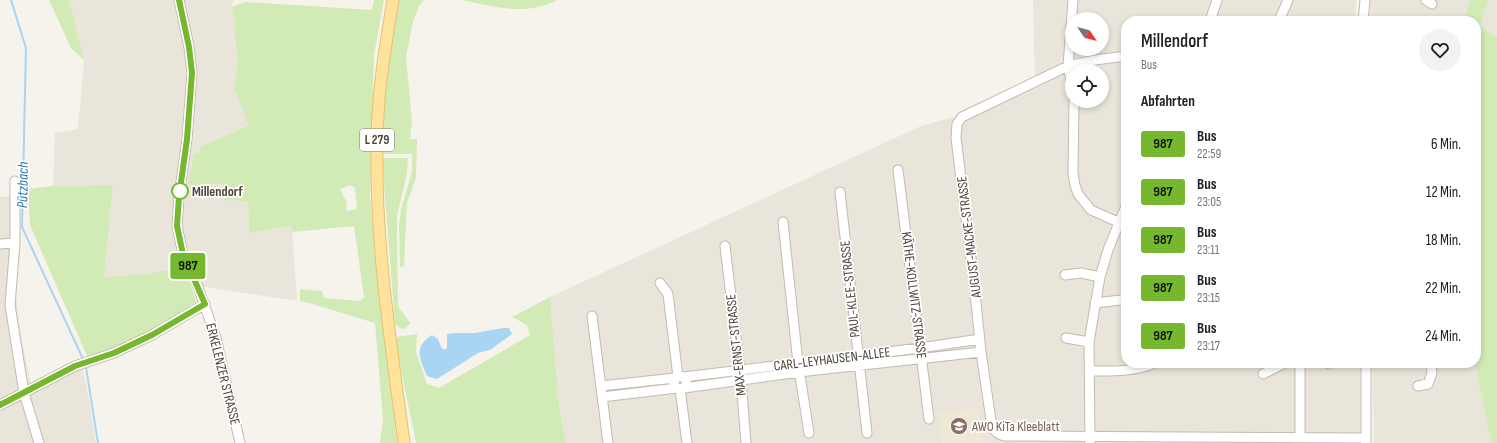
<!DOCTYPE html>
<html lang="de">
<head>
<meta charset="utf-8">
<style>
	:root { --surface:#fff; --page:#f2f2f2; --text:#202124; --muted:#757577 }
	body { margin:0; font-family:"Sofia Sans Condensed",sans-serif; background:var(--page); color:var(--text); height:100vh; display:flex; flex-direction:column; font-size:15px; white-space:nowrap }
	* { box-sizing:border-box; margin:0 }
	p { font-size:13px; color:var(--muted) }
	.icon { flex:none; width:22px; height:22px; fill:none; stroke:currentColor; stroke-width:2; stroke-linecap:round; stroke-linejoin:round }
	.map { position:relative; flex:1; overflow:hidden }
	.panel { position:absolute; left:1121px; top:16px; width:360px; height:352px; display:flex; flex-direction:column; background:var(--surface); border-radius:16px; box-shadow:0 2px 6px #0003 }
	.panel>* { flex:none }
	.badge { padding:0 8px; border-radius:3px; font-size:14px; line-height:26px }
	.needle { width:26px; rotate:125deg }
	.tools { position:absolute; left:1065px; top:12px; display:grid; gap:8px }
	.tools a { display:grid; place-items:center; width:44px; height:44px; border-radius:50%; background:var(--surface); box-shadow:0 2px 6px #0003; font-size:20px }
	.map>.badge { position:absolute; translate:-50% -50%; box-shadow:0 0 0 2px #fff }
	h2 { padding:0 20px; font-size:15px; line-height:36px }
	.round { display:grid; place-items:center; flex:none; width:42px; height:42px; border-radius:21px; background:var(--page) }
	.overview { display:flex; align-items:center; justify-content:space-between; height:68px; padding:0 20px }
	h1 { font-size:19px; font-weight:600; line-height:30px }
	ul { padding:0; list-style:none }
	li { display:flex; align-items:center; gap:12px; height:48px; padding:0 20px }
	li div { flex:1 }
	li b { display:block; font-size:15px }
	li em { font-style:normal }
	li .badge { min-width:44px; font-weight:700; text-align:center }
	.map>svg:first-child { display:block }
</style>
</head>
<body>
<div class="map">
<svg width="1497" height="443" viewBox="0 0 1497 443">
	<rect width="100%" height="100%" fill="#f6f3ec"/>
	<path fill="#eae5da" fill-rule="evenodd" d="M69,0H233L232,7L238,63L235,88L249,125L200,147L188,186L223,184L248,201L249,233L292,226L297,301L191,285L182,267L146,274L104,277L113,185L53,186L55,133L78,129L84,60Z
		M1033,0H1356L1355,21H1126V363H1360V443H566L559,406L550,297L921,126L957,116L1035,86ZM1072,19H1102V49H1072ZM1072,71H1102V101H1072Z
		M1370,0H1497V443H1374L1372,363H1476V21H1369Z
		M14,196L15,285L20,330L31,385L79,359L82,368L88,393L96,443H0V197Z"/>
	<path fill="#efe8d6" d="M978,408L979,422H978L979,429L978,432H980L984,443H942L939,413Z"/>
	<path fill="#d2eab5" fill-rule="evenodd" d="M49,0H69L84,60L71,48Z
		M374,0H384L374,55L370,197L374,246L397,443H380L383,419L375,323L309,303L300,301V289L322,291L324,298L360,301L364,297L354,226L293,232L291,226L249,233L248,201L224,200L223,184L188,186L194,154L199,153L200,147L249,125L234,88L238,63L232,7L245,2L372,10ZM350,185L355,188L357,209L346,211L347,203L340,189Z
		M397,0H424L419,6L413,22L406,57L412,121L410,139H417L416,178L407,203L404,266L400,267L399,225L401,210L412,171V154H383L385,68Z
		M461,0H557C525,17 495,6 461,0Z
		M1471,0H1488L1480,26L1497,38V443L1491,442L1475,363H1476V77L1481,43L1476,42V21H1467L1465,17Z
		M382,158H408L407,174L397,215V230L398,306L410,323L405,329L400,328L395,324Z
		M113,185L104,277L146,274L182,267L191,285L196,302L150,333L109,351L88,358L30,225L28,189L53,186Z
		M550,297L559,406L566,443H416L398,355L397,337L417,334L416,352L427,384L439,388L530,335L527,325L512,317Z"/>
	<path fill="#a9d4f2" d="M503,328H509L512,334L490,350L478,353L437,379L427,376C420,359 413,347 432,335L438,339L441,347L444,350L447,348V334L456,333H475Z"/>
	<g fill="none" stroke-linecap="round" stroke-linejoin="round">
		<path stroke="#a9d4f2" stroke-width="2" d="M11,0L26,48L22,227L83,359
			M86,367L98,443"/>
		<defs>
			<path id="minor" d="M179,0L189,47L192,73L187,139L179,197L177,226L183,254L197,284L216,338L240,443
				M1426,0L1432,4
				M1210,21L1217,0
				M1279,21L1288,0
				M1363,21L1365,0
				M1126,56L1095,60L1068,66L962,117L957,124L956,138L974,283L981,352L992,427C996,432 998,435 1005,436L1366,438
				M1072,86L1068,66L1073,0
				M1074,101L1073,173L1075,185L1078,194L1091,210L1118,222
				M898,170L929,419
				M15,181V243L10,305L24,393L39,443
				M840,192L867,433
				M783,222L798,363L809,433
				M0,244L15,243
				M725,246L741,380L746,443
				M1065,275L1081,273L1100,277
				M660,283L668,294L678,377
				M1095,303L1121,300L1126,298
				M592,316L608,443
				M1066,338L1089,342
				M1366,363V443
				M1329,364V363
				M1089,371C1111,371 1135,372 1155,363
				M1263,374L1285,363
				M684,377L686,381V386L682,389L677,388L674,385V380L679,376L684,377L920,348L980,339
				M601,386L675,378
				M1418,386L1428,384L1432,373L1431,363
				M684,388L799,372L981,352
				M680,389L687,443
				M602,397L677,388
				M0,405L75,366L114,353L152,335L205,304
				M1300,437V363
				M1090,443L1089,342L1100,277L1108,250L1126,206"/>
			<path id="major" d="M393,0C385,48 377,96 377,144C375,245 391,344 404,443"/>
		</defs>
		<use href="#minor" stroke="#c2bbae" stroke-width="11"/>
		<use href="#major" stroke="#e6c16a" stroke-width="13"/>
		<use href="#minor" stroke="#fff" stroke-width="9"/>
		<use href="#major" stroke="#ffe39c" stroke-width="11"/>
	</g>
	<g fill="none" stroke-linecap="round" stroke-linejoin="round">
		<defs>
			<path id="line" d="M0,405L75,366L114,353L152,335L205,304L183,254L177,226L179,197L187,139L192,73L189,47L179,0"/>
		</defs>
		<use href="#line" stroke="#fff" stroke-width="9"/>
		<use href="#line" stroke="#76b82d" stroke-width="6"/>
	</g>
	<defs>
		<symbol id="school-disc" viewBox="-11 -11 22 22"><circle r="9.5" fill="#8d6e63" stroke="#fff"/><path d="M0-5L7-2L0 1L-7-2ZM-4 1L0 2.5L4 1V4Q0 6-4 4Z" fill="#fff"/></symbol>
	</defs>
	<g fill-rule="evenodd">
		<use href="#school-disc" x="949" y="416" width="20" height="20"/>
	</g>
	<circle fill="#fff" stroke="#76b82d" stroke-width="2" cx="180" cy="191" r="8"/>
	<g text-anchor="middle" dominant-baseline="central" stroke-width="3.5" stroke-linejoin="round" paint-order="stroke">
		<rect fill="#fff" stroke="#817c74" stroke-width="1" x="360" y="129" width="34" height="22" rx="3"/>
		<g font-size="13" font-weight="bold" fill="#4b4439">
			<text x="377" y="140">L 279</text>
		</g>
		<g font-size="14" font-weight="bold" fill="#4b4439" stroke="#fff" text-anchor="start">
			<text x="192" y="191">Millendorf</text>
		</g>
		<g font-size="14" fill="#4b4439" stroke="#fff">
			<text transform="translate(969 237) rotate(-97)">AUGUST-MACKE-STRASSE</text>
			<text transform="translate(850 289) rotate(-96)">PAUL-KLEE-STRASSE</text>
			<text transform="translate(914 295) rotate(83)">KÄTHE-KOLLWITZ-STRASSE</text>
			<text transform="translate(736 345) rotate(-96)">MAX-ERNST-STRASSE</text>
			<text transform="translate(832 359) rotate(-7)">CARL-LEYHAUSEN-ALLEE</text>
			<text transform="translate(223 374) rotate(76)">ERKELENZER STRASSE</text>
		</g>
		<g font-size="14" fill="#785e54" stroke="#fff" text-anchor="start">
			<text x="972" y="426">AWO KiTa Kleeblatt</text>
		</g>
		<g font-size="15" font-style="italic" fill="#2e7ab2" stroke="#fff">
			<text transform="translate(23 185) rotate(-89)">Pützbach</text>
		</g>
	</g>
</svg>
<div class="tools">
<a><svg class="needle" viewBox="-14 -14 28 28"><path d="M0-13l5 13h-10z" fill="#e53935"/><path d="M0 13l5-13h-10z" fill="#757577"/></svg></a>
<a><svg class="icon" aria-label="locate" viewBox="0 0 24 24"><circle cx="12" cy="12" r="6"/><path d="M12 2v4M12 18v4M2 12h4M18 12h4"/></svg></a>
</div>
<b class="badge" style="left:188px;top:266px;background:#76b82d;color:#111">987</b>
<section class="panel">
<div class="overview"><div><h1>Millendorf</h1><p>Bus</p></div><a class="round"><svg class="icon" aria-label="heart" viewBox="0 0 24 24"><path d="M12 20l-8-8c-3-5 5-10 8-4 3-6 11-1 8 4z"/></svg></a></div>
<h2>Abfahrten</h2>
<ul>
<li><span class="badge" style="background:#76b82d;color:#111">987</span><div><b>Bus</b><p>22:59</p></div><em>6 Min.</em></li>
<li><span class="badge" style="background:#76b82d;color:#111">987</span><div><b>Bus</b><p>23:05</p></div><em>12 Min.</em></li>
<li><span class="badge" style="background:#76b82d;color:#111">987</span><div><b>Bus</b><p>23:11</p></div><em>18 Min.</em></li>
<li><span class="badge" style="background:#76b82d;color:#111">987</span><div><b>Bus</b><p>23:15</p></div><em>22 Min.</em></li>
<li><span class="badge" style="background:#76b82d;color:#111">987</span><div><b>Bus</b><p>23:17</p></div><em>24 Min.</em></li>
</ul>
</section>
</div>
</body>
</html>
